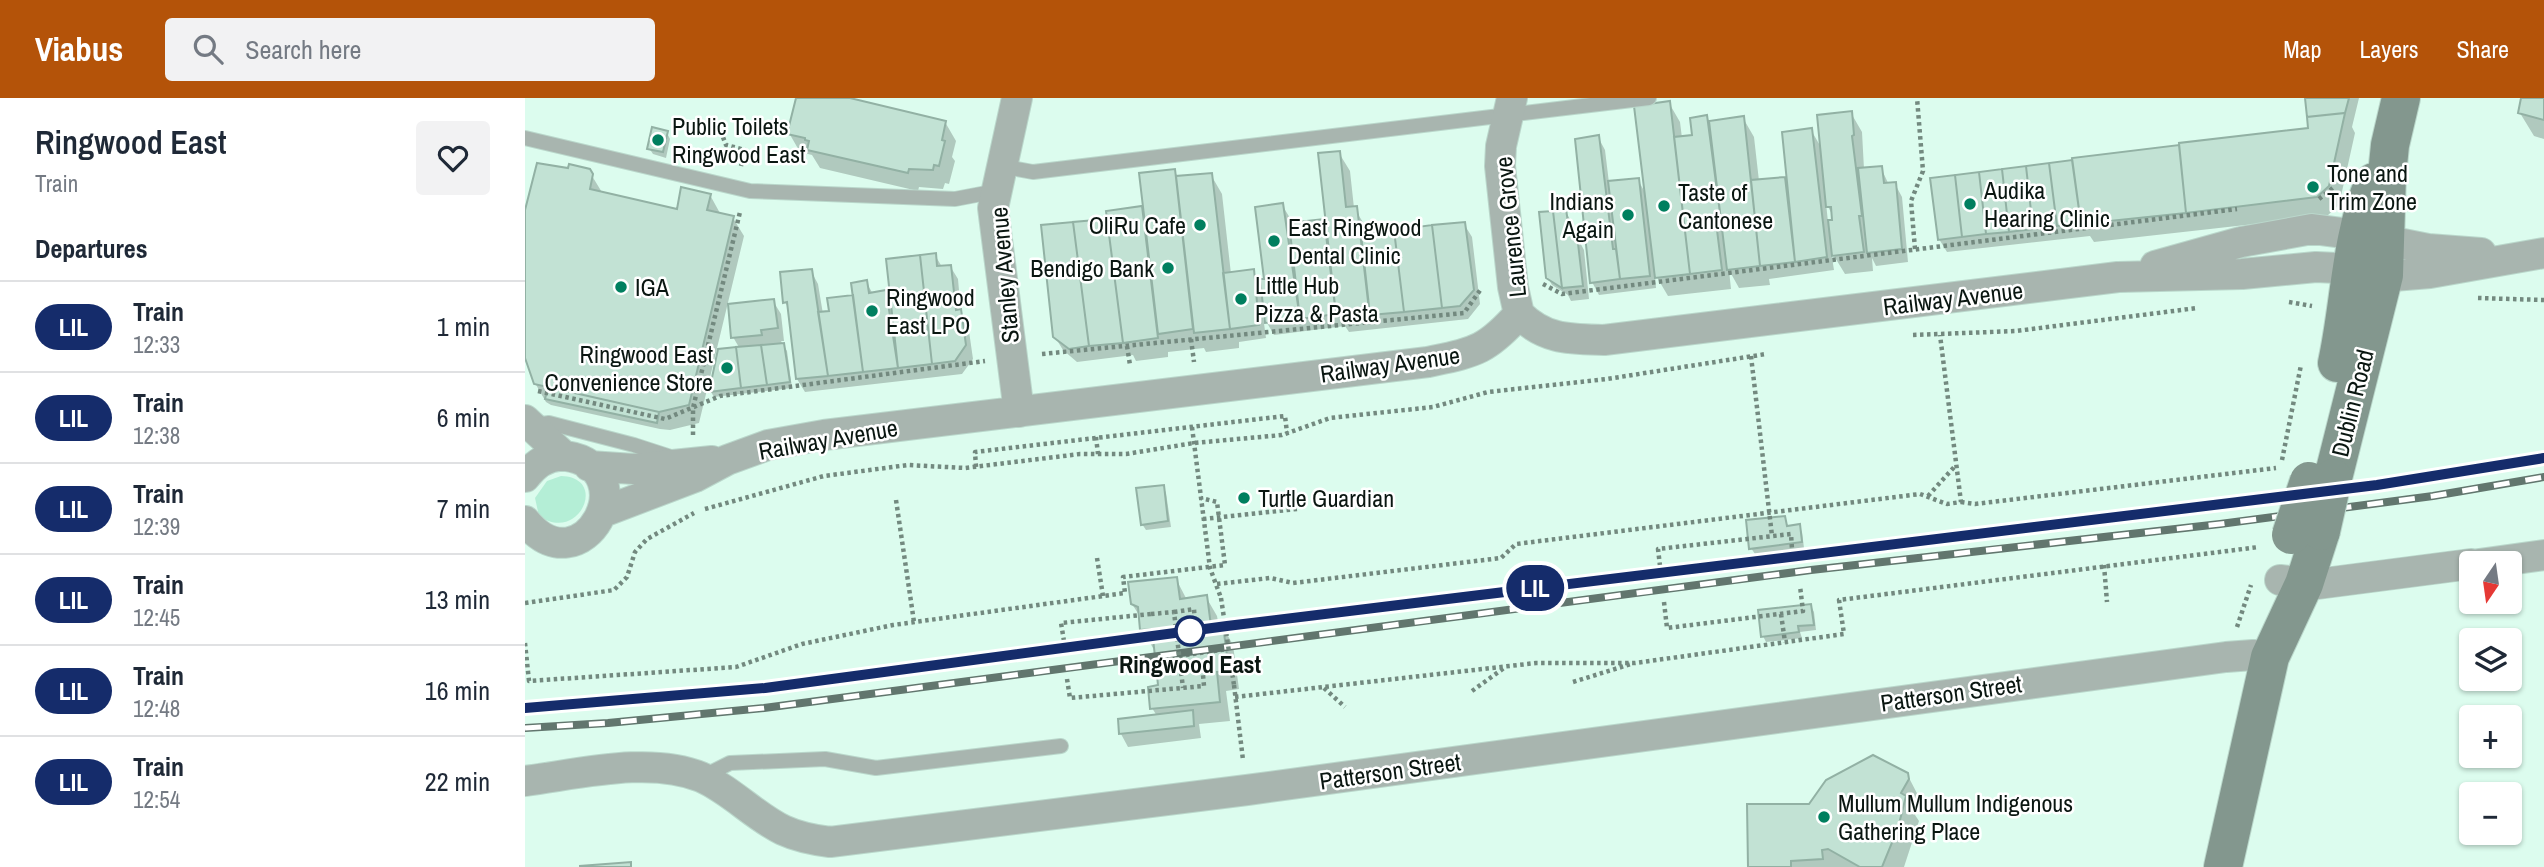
<!DOCTYPE html>
<html lang="en">
<head>
<meta charset="utf-8">
<style>
	:root { --surface:#fff; --page:#f2f2f3; --text:#1f2937; --muted:#747a83; --line:#e0e1e3; --accent:#b45309 }
	body { margin:0; font-family:"Archivo Narrow",sans-serif; background:var(--page); color:var(--text); height:100vh; display:flex; flex-direction:column; font-size:26px; white-space:nowrap }
	* { box-sizing:border-box; margin:0 }
	p { font-size:23px; color:var(--muted) }
	.icon { flex:none; width:38px; height:38px; fill:none; stroke:currentColor; stroke-width:2; stroke-linecap:round; stroke-linejoin:round }
	.map { position:relative; flex:1; overflow:hidden }
	.side { display:flex; flex-direction:column; background:var(--surface); width:525px }
	.side>* { flex:none }
	.badge { padding:0 14px; border-radius:23px; font-size:24px; line-height:46px }
	.needle { width:46px; rotate:193deg }
	.fabs { position:absolute; left:1934px; top:453px; display:grid; gap:14px }
	.fabs a { display:grid; place-items:center; width:63px; height:63px; border-radius:7px; background:var(--surface); box-shadow:0 2px 5px #0004; font-size:35px }
	.map>.badge { position:absolute; translate:-50% -50%; box-shadow:0 0 0 4px #fff }
	h2 { padding:0 35px; font-size:26px; line-height:63px }
	.round { display:grid; place-items:center; flex:none; width:74px; height:74px; border-radius:7px; background:var(--page) }
	.head { display:flex; align-items:center; justify-content:space-between; height:119px; padding:0 35px }
	h1 { font-size:33px; font-weight:600; line-height:52px }
	ul { padding:0; list-style:none }
	li { display:flex; align-items:center; gap:21px; height:91px; padding:0 35px; border-top:2px solid var(--line) }
	li div { flex:1 }
	li b { display:block; font-size:26px }
	li em { font-style:normal }
	li .badge { min-width:77px; font-weight:700; text-align:center }
	header { display:flex; align-items:center; gap:42px; box-sizing:border-box; height:98px; padding:0 35px; background:var(--accent); color:#fff }
	header strong { font-size:33px }
	nav { display:flex; gap:38px; margin-inline-start:auto; font-size:24px }
	.search { width:490px; height:63px; background:var(--page); display:flex; align-items:center; gap:18px; box-sizing:border-box; padding:0 24px; border-radius:7px; color:var(--muted); font-size:26px }
	main { display:flex; flex:1; min-height:0 }
	.map>svg:first-child { display:block }
</style>
</head>
<body>
<header>
<strong>Viabus</strong>
<div class="search"><svg class="icon" aria-label="search" viewBox="0 0 24 24"><circle cx="10" cy="10" r="6"/><path d="M15 15l6 6"/></svg>Search here</div>
<nav><a>Map</a><a>Layers</a><a>Share</a></nav>
</header>
<main>
<section class="side">
<div class="head"><div><h1>Ringwood East</h1><p>Train</p></div><a class="round"><svg class="icon" aria-label="heart" viewBox="0 0 24 24"><path d="M12 20l-8-8c-3-5 5-10 8-4 3-6 11-1 8 4z"/></svg></a></div>
<h2>Departures</h2>
<ul>
<li><span class="badge" style="background:#152c6b;color:#fff">LIL</span><div><b>Train</b><p>12:33</p></div><em>1 min</em></li>
<li><span class="badge" style="background:#152c6b;color:#fff">LIL</span><div><b>Train</b><p>12:38</p></div><em>6 min</em></li>
<li><span class="badge" style="background:#152c6b;color:#fff">LIL</span><div><b>Train</b><p>12:39</p></div><em>7 min</em></li>
<li><span class="badge" style="background:#152c6b;color:#fff">LIL</span><div><b>Train</b><p>12:45</p></div><em>13 min</em></li>
<li><span class="badge" style="background:#152c6b;color:#fff">LIL</span><div><b>Train</b><p>12:48</p></div><em>16 min</em></li>
<li><span class="badge" style="background:#152c6b;color:#fff">LIL</span><div><b>Train</b><p>12:54</p></div><em>22 min</em></li>
</ul>
</section>
<div class="map">
<svg width="2019" height="769" viewBox="0 0 2019 769">
	<rect width="100%" height="100%" fill="#dcfcee"/>
	<path fill="#b4eed6" d="M36,378C84,379 54,446 14,418L10,400L22,383Z"/>
	<path fill="#0003" fill-rule="evenodd" d="M272,0H317L420,24L431,43L427,59L430,63L424,86L420,85L418,91L394,89L393,93L295,70L287,57L275,54L264,35Z
		M1781,0H1834L1827,29L1830,35L1814,107L1802,118L1569,144L1565,138L1422,154L1414,141L1407,81L1785,32Z
		M1998,0H2019V41L2009,38L1995,15Z
		M1144,5L1155,24L1157,40L1169,38L1182,19L1185,25L1218,20L1229,39L1234,83L1262,80L1286,32L1297,51L1326,15L1337,34L1339,71L1356,70L1364,87L1370,86L1377,99L1383,164L1351,168L1347,160L1348,173L1320,176L1306,153L1309,172L1244,181L1245,187L1214,190L1204,172L1206,191L1143,198L1130,176L1131,190L1074,197L1067,184L1073,39L1080,52L1084,85L1113,82L1122,98ZM1301,105L1308,118L1309,123L1303,124Z
		M142,35L145,41L141,60L128,56L124,50Z
		M814,55L825,73L829,110L841,129L843,137L939,126L947,139L955,206L943,221L824,234L820,228L749,237L738,218L741,240L714,244V250L681,254L679,250L643,254V259L611,263L608,257L552,264L538,252L530,239L581,122L585,129L583,114L619,110L649,73L653,80L686,77L697,96L706,176L728,173L738,191L757,107L765,120L766,127L798,122L803,130Z
		M64,73L78,96L153,113L185,97L196,117L208,120L219,138L174,325L145,332L135,331L26,307L21,304L10,285L0,254V119Z
		M1040,113L1048,126L1049,140L1052,139L1059,152L1064,201L1046,203L1043,197L1027,187L1023,180Z
		M410,157L417,169L425,168L433,181L436,215L443,226L448,261L437,276L280,294L272,281L265,213L260,204L286,173L293,186L298,216L306,215L330,198L341,184L348,196L360,194L369,210Z
		M248,203L256,216L259,243H256L262,253L267,290L189,299L186,294L215,251L208,239Z
		M638,388L641,395L646,429L621,432L617,426Z
		M1259,420L1263,430L1274,428L1277,434L1279,450L1230,456L1226,450Z
		M651,481L662,502L681,499L692,518L694,529H698L708,547L714,591L701,593L705,623L674,626L676,640L603,649L596,636L632,618L627,610L635,589L631,550H628L617,531L616,520L607,506Z
		M1286,508L1289,514L1291,532L1275,534L1277,540L1241,544L1238,538Z
		M1382,676L1397,705L1390,717L1394,723L1379,769H1225L1285,708Z"/>
	<path fill="#c2e2d4" stroke="#92b1a4" stroke-width="2" d="M271,0H325L421,23L417,42L420,43L414,68L409,67L408,72L384,71L383,75L282,52L284,43L280,42V40L262,36Z
		M1780,0H1824L1820,15L1782,19Z
		M1996,0H2019V22L1993,15Z
		M1145,3L1165,176L1130,180L1109,8Z
		M1327,13L1329,37L1327,38L1337,118H1334L1339,154L1307,158L1303,122H1307L1306,109H1301L1292,17Z
		M1820,15L1804,88L1792,99L1661,115L1654,45L1783,30L1782,19Z
		M1182,17L1195,115L1190,116L1197,172L1165,176L1149,39L1167,37L1165,20Z
		M1219,18L1235,168L1202,172L1184,23Z
		M127,29L143,33L138,54L122,51Z
		M1287,30L1302,159L1270,164L1257,34Z
		M1074,37L1088,151H1091L1095,181L1065,185L1050,41Z
		M1654,47L1661,115L1556,126L1547,60Z
		M815,53L821,109L832,108L844,212L811,216L793,55Z
		M1547,62L1556,126L1532,128L1524,65Z
		M12,65L43,70L44,66L65,71L68,76L65,91L152,111L156,89L186,96L182,112L209,118L164,307L134,314L9,286L0,260V112Z
		M1524,65L1532,128L1508,131L1501,68Z
		M1357,68L1359,85L1371,84L1377,151L1342,155L1333,70Z
		M1501,68L1508,131L1484,134L1477,71Z
		M650,71L668,231L633,236L614,75Z
		M1477,71L1484,134L1461,136L1454,74Z
		M1454,74L1461,136L1437,139L1430,77Z
		M687,75L705,231L669,235L651,78Z
		M1430,77L1437,139L1413,142L1405,80Z
		M1260,79L1270,164L1235,168L1226,82Z
		M1114,80L1125,178L1095,181L1083,83Z
		M758,105L775,221L740,225L735,181H739L730,109Z
		M617,108L633,240L598,245L581,113Z
		M1041,111L1045,138L1052,137L1058,188L1037,190L1028,113Z
		M1028,113L1037,190L1021,180L1014,114Z
		M582,121L598,245L564,248L548,124Z
		M799,121L811,216L775,221L764,125Z
		M548,124L564,248L544,251L528,239L516,127Z
		M940,124L949,192L935,208L917,210L907,127Z
		M907,127L917,210L879,214L869,132Z
		M869,132L879,214L845,217L836,136Z
		M411,155L412,168L426,167L431,212L436,211L441,247L430,263L407,266L395,157Z
		M395,157L407,266L373,270L361,161Z
		M287,171L303,278L271,281L262,204L258,205L255,174Z
		M729,171L734,227L705,231L698,175Z
		M342,182L344,195L361,192L373,270L338,274L326,185Z
		M328,197L338,274L303,278L293,214L304,213L302,200Z
		M249,201L253,230L236,232L237,237L206,240L203,206Z
		M259,245L265,284L242,287L236,247Z
		M236,247L242,287L216,290L211,249Z
		M211,249L216,290L184,294L193,251Z
		M23,289L134,314L132,325L20,301Z
		M639,387L643,423L616,427L611,390Z
		M1260,418L1262,428L1275,426L1277,444L1224,451L1221,422Z
		M652,479L655,501L682,497L686,528L698,527L704,573L692,574L695,604L625,611L623,589L633,587L627,531L615,532L613,509L606,506L603,484Z
		M1286,506L1289,527L1273,528L1274,534L1236,539L1233,512Z
		M668,612L669,628L594,636L593,621Z
		M1348,657L1383,675L1384,681L1376,695L1381,698L1373,730L1357,769H1335L1303,751L1297,752L1298,761L1266,763V769H1223L1222,706H1284L1301,682Z
		M106,764V769H55V768Z"/>
	<g fill="none" stroke-linecap="round" stroke-linejoin="round">
		<defs>
			<path id="lane" d="M0,40L225,93L430,101L472,93
				M476,68L508,74L1124,0
				M10,327L24,325L109,347L149,360
				M177,679L205,665L300,661L351,670L536,648"/>
			<path id="street" d="M492,0L468,110L494,314
				M987,0L976,48L975,68L988,189L994,216
				M1630,168L1716,144L1787,131L1833,137L1903,151L1956,155
				M994,216C1020,242 1045,241 1079,242L1593,179L1717,176L1791,169L1812,170L1868,178L1905,175L2019,155
				M0,322L39,358
				M64,368L109,371L187,363
				M0,379C10,366 24,356 41,358C123,370 58,494 0,423
				M78,414L170,379L202,362L243,347L299,337L903,264C950,254 961,253 994,216
				M1954,466L2019,457
				M1755,482L1792,486L1946,466
				M0,683C54,676 125,658 176,679C206,692 229,718 258,732C273,739 289,742 305,744L722,692L1701,559L1728,557L1745,559"/>
			<path id="secondary" d="M1812,265C1825,206 1825,140 1849,84
				M1808,380L1859,177L1862,77L1865,47L1876,0
				M1698,769L1745,559L1779,486L1796,433"/>
		</defs>
		<use href="#lane" stroke="#bad7cb" stroke-width="16"/>
		<use href="#street" stroke="#bad7cb" stroke-width="32"/>
		<use href="#secondary" stroke="#bad7cb" stroke-width="40"/>
		<path stroke="#73897f" stroke-width="4.5" stroke-dasharray="3.5 3.5" stroke-linecap="butt" d="M193,26L201,47L220,52L216,68
			M1794,101L1809,89
			M1390,151L1386,103L1398,73L1392,0
			M1018,186L1037,196L1712,111
			M1953,200L2019,202
			M1764,204L1787,208
			M1388,237L1491,233L1672,210
			M666,241L669,264
			M602,248L605,267
			M517,256L939,215L956,191
			M1226,258L1247,438
			M13,293L140,321L195,298L460,263
			M667,329L685,470L696,500
			M168,337V310L215,114
			M571,339L573,356
			M1757,362L1776,267
			M451,369L450,354L760,318L762,335
			M1403,398L1431,367
			M371,402L389,524
			M1436,404L1450,406L1751,370
			M180,411L299,378L383,367L440,370L555,356H601L669,345L757,337L805,320L908,309L963,294L1082,281L1241,256
			M678,421L772,411
			M572,460L578,498
			M1579,467L1582,504
			M1135,468L1133,451L1266,436L1267,451
			M692,486L745,480L768,485L976,460L991,446L1395,396L1422,406L1436,404L1415,237
			M1139,504L1142,530L1278,513L1275,488
			M0,505L89,492L102,479L110,454L122,441L169,415
			M649,514L669,511L670,526
			M1256,516L1260,544
			M1712,529L1726,487
			M539,543L536,525L626,516
			M0,545L4,583L211,569L277,546L368,527L600,495L598,479L700,467L692,404L676,400
			M654,558L703,551
			M542,581L545,600L679,588L677,566
			M1048,584L1106,566
			M709,587L718,662
			M799,590L820,609
			M947,593L979,570
			M710,599L1011,565H1110L1319,536L1314,502L1734,449"/>
		<use href="#lane" stroke="#a8b5af" stroke-width="14"/>
		<use href="#street" stroke="#a8b5af" stroke-width="30"/>
		<use href="#secondary" stroke="#83978e" stroke-width="38"/>
		<defs>
			<path id="rail" d="M0,610L240,590L702,528L1852,387L2019,360
				M0,630L83,625L239,610L1286,472L1695,426L1908,398L2019,379"/>
		</defs>
		<use href="#rail" stroke="#62766e" stroke-width="8"/>
		<use href="#rail" stroke="#fff" stroke-width="5" stroke-dasharray="16" stroke-linecap="butt"/>
		<defs>
			<path id="secondary-bridge" d="M1796,433L1808,380
				M1766,437L1784,383"/>
		</defs>
		<use href="#secondary-bridge" stroke="#bad7cb" stroke-width="40" stroke-linecap="butt"/>
		<path stroke="#73897f" stroke-width="4.5" stroke-dasharray="3.5 3.5" stroke-linecap="butt" d="M696,500L709,587
			M626,516L649,514L658,590"/>
		<use href="#secondary-bridge" stroke="#83978e" stroke-width="38"/>
	</g>
	<g fill="none" stroke-linecap="round" stroke-linejoin="round">
		<defs>
			<path id="line" d="M0,610L240,590L702,528L1852,387L2019,360"/>
		</defs>
		<use href="#line" stroke="#fff" stroke-width="16"/>
		<use href="#line" stroke="#152c6b" stroke-width="10"/>
	</g>
	<g fill="#007f5f" stroke="#fff" stroke-width="2.5">
		<circle cx="133" cy="42" r="7"/>
		<circle cx="1788" cy="89" r="7"/>
		<circle cx="1445" cy="106" r="7"/>
		<circle cx="1139" cy="108" r="7"/>
		<circle cx="1103" cy="117" r="7"/>
		<circle cx="675" cy="127" r="7"/>
		<circle cx="749" cy="143" r="7"/>
		<circle cx="643" cy="170" r="7"/>
		<circle cx="96" cy="189" r="7"/>
		<circle cx="716" cy="201" r="7"/>
		<circle cx="347" cy="213" r="7"/>
		<circle cx="202" cy="270" r="7"/>
		<circle cx="719" cy="400" r="7"/>
		<circle cx="1299" cy="719" r="7"/>
	</g>
	<circle fill="#fff" stroke="#152c6b" stroke-width="3.5" cx="665" cy="533" r="14"/>
	<g text-anchor="middle" dominant-baseline="central" stroke-width="5" stroke-linejoin="round" paint-order="stroke">
		<g font-size="24" fill="#0a1611" stroke="#fff" text-anchor="start">
			<text x="147" y="28">Public Toilets<tspan x="147" dy="28">Ringwood East</tspan></text>
			<text x="1802" y="75">Tone and<tspan x="1802" dy="28">Trim Zone</tspan></text>
			<text x="1459" y="92">Audika<tspan x="1459" dy="28">Hearing Clinic</tspan></text>
			<text x="1153" y="94">Taste of<tspan x="1153" dy="28">Cantonese</tspan></text>
			<text x="1089" y="103" text-anchor="end">Indians<tspan x="1089" dy="28">Again</tspan></text>
			<text x="661" y="127" text-anchor="end">OliRu Cafe</text>
			<text x="763" y="129">East Ringwood<tspan x="763" dy="28">Dental Clinic</tspan></text>
			<text x="629" y="170" text-anchor="end">Bendigo Bank</text>
			<text x="730" y="187">Little Hub<tspan x="730" dy="28">Pizza &amp; Pasta</tspan></text>
			<text x="110" y="189">IGA</text>
			<text x="361" y="199">Ringwood<tspan x="361" dy="28">East LPO</tspan></text>
			<text x="188" y="256" text-anchor="end">Ringwood East<tspan x="188" dy="28">Convenience Store</tspan></text>
			<text x="733" y="400">Turtle Guardian</text>
			<text x="1313" y="705">Mullum Mullum Indigenous<tspan x="1313" dy="28">Gathering Place</tspan></text>
		</g>
		<g font-size="24" fill="#0a1611" stroke="#fff">
			<text transform="translate(985 129) rotate(-96)">Laurence Grove</text>
			<text transform="translate(479 177) rotate(-95)">Stanley Avenue</text>
			<text transform="translate(1428 200) rotate(-7)">Railway Avenue</text>
			<text transform="translate(865 266) rotate(-8)">Railway Avenue</text>
			<text transform="translate(1827 305) rotate(-76)">Dublin Road</text>
			<text transform="translate(303 341) rotate(-10)">Railway Avenue</text>
			<text transform="translate(1426 595) rotate(-8)">Patterson Street</text>
			<text transform="translate(865 673) rotate(-8)">Patterson Street</text>
		</g>
		<g font-size="24" font-weight="bold" fill="#0a1611" stroke="#fff">
			<text x="665" y="566">Ringwood East</text>
		</g>
	</g>
</svg>
<div class="fabs">
<a><svg class="needle" viewBox="-14 -14 28 28"><path d="M0-13l5 13h-10z" fill="#e53935"/><path d="M0 13l5-13h-10z" fill="#747a83"/></svg></a>
<a><svg class="icon" aria-label="layers" viewBox="0 0 24 24"><path d="M12 4l9 5-9 5-9-5zM3 14l9 5 9-5"/></svg></a>
<a>+</a>
<a>−</a>
</div>
<b class="badge" style="left:1010px;top:490px;background:#152c6b;color:#fff">LIL</b>
</div>
</main>
</body>
</html>
